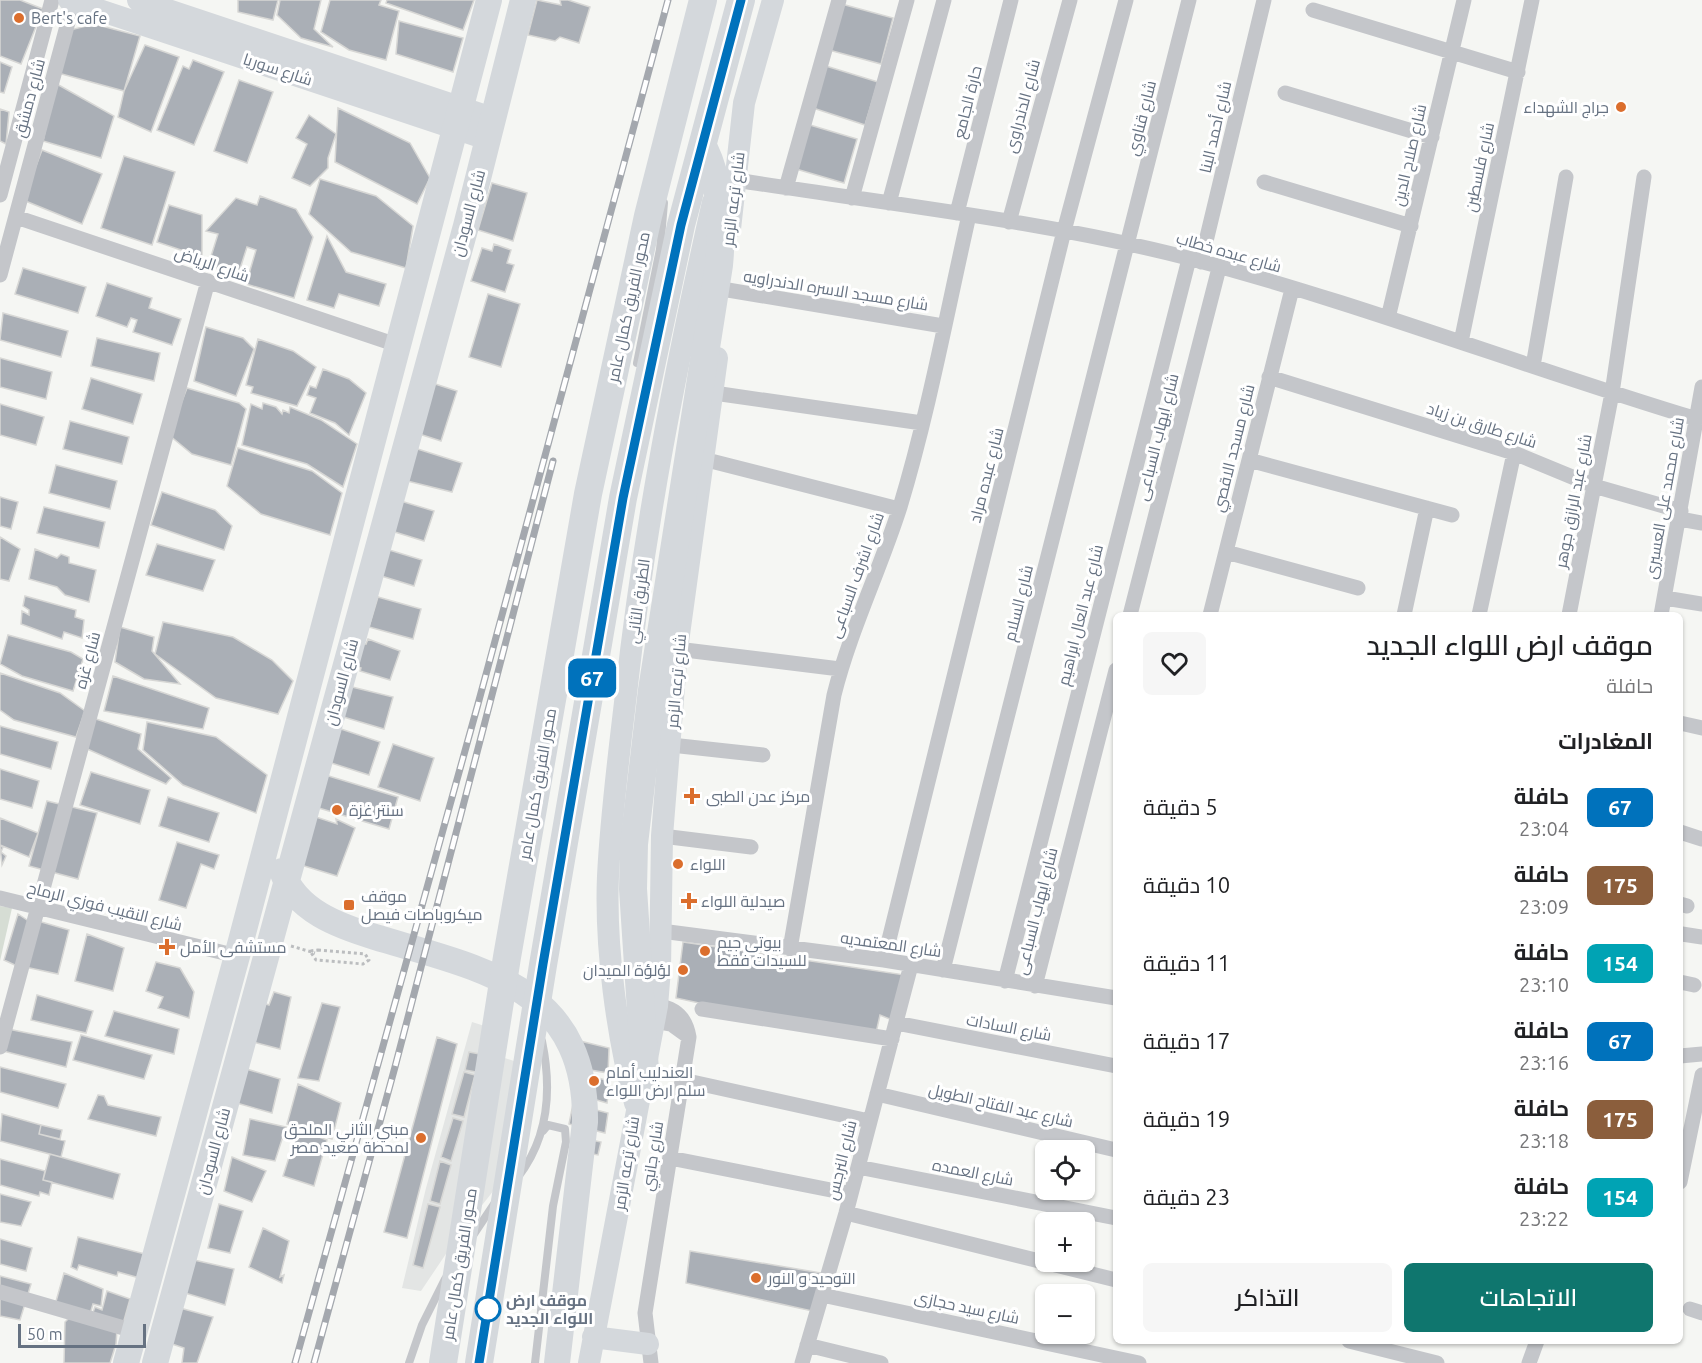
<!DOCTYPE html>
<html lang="ar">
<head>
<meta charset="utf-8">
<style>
	:root { --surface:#fff; --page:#f6f6f6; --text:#202124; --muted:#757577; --accent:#0f766e }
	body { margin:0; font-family:Ubuntu,Cairo,sans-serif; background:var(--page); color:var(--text); direction:rtl; height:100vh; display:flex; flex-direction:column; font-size:22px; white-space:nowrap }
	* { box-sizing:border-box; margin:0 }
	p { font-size:20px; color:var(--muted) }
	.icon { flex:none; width:33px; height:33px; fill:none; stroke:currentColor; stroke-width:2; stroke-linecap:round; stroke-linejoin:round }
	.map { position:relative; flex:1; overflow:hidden; direction:ltr }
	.details { position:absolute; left:1113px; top:612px; width:570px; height:732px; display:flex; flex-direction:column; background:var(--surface); border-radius:9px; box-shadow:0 2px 4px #0004; direction:rtl }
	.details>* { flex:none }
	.badge { padding:0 12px; border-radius:9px; font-size:21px; line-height:39px }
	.tools { position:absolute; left:1035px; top:1140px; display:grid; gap:12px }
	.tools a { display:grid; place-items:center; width:60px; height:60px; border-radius:9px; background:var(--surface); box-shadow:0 2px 4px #0004; font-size:30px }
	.scale { position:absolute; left:18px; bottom:15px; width:128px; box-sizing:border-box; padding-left:6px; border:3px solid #667282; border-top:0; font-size:16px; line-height:21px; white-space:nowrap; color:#667282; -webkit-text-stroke:4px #fff; paint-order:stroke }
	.map>.badge { position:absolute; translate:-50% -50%; box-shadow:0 0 0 3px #fff }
	h2 { padding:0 30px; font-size:22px; line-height:54px }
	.round { display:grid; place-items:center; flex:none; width:63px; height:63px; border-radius:9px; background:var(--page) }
	.head { display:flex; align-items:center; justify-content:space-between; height:102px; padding:0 30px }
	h1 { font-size:28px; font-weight:600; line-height:45px }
	.cta { display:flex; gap:12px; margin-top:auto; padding:12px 30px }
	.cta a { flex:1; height:69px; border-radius:9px; background:var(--accent); color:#fff; font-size:24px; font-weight:600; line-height:69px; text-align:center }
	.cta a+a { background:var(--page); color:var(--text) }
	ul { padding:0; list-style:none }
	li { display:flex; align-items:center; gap:18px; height:78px; padding:0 30px }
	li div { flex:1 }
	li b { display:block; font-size:22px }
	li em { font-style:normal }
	li .badge { min-width:66px; font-weight:700; text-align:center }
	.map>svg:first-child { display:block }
</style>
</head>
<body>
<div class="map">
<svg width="1702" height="1363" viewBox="0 0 1702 1363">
	<rect width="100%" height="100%" fill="#f5f6f3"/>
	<path fill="#e3e5e4" d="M472,1022L491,1028L496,1055L535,1068L498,1185L460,1233L421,1291L402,1288L426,1188Z"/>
	<path fill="#d6ddd4" d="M0,906L12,908L0,961Z"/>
	<path fill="#aaafb6" stroke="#d7d7d5" stroke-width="1.5" d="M0,0H20L43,9L21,64L0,56Z
		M238,0H278L273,20L238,12Z
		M280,0H321L314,29L333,47L301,38L277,15Z
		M330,0H381L379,5L399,11L386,60L349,50L321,32Z
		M387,0H474L463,30L386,3Z
		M537,0L561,5L560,0H568L590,7L579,43L560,37L555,41L528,35Z
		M838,3L893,18L881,64L825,49Z
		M399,21L463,38L453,72L396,54Z
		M94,24L140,36L124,91L58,73L70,30Z
		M145,45L179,57L151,132L118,117L124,91Z
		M193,60L224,72L194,145L157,130L183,66L189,69Z
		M0,62L12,67L4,93L0,92Z
		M826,66L878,82L865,125L813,108Z
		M239,80L273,92L247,163L214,151Z
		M55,83L114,116L101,158L43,141Z
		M338,108L410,143L430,178L417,204L335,162Z
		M0,109L9,112L6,144L0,141Z
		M309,115L336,134L328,158V168L310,186L292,178L307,144L296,138Z
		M810,125L857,139L844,183L796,169Z
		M42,150L102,174L82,224L23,200Z
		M124,156L175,172L152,245L101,228Z
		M320,179L376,196L413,226L406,268L351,252L309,214Z
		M492,183L527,193L513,241L478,230Z
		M260,196L296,209L313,237L294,298L246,284L256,250L247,247L238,275L208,266L218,234L206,231L236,198L257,205Z
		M169,205L202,215V257L157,242Z
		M327,236L346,272L386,284L379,306L339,294L334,308L307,300Z
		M494,244L511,250L507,263L514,265L505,292L471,281L482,248L492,251Z
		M23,268L86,287L78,313L15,294Z
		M107,283L152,298L149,308L181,319L172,345L133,332L137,320L131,318L127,327L96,316Z
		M488,294L520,304L501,367L469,357Z
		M3,313L68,331L61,357L0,340Z
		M206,327L243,338L254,349L236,396L194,381Z
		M97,338L160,353L154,381L91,366Z
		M258,339L293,351L316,367L297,406L251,393L253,387L246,385Z
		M0,358L52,372L46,399L0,387Z
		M323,369L349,379L366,393L349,435L335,423L310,413L316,398L307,395L310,386L316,388Z
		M91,378L142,394L133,424L82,409Z
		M429,382L457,391L441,441L413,432Z
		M187,388L239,403L246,409L231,465L192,454L169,435Z
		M263,403L276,407L282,414L283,410L289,413L290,407L321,420L357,444L343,487L307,464L242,445L251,404L262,409Z
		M0,404L44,417L36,445L0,435Z
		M70,421L129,437L122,464L63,449Z
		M408,446L462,463L452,492L399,479Z
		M238,448L312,471L342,493L330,535L261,514L227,486Z
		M56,465L117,481L110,509L49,493Z
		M162,492L215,510L232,526L224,550L151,525Z
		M0,497L18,502L11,529L0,526Z
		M394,499L434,511L424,541L385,529Z
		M44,507L105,522L99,548L37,533Z
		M0,537L20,549L9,581L0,579Z
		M157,544L215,560L203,591L146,575Z
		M35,549L57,558L61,554L69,557V563L96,570L89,602L65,595L57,587L29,579Z
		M386,549L422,560L414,586L378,575Z
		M25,596L76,610L75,617L84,620L82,638L64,632L62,639L21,624L22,611L29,615V610L23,606Z
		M378,597L421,609L413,639L369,627Z
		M163,622L233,637L272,660L293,681L278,714L216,698L155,654Z
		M120,627L154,637L152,651L180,684L144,679L115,662Z
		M8,635L71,652L83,659L73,691L22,676L0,664Z
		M368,639L400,651L390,680L360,671L361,668L351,665L358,642L366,644Z
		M0,673L60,693L85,711L76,737L14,720L0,710Z
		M113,676L209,708L203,729L104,711Z
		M348,686L393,697L384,729L340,716Z
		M93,718L141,734L138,749L171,778L166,784L85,748Z
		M147,722L216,737L267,775L256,813L183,785L143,750Z
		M0,726L58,742L51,769L0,754Z
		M335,727L380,742L369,775L325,761Z
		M393,744L434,758L420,801L378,787Z
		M0,769L39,781L32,808L0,799Z
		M91,772L150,790L140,824L80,805Z
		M322,774L398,797L389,829L312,806Z
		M168,797L219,813L209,842L159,826Z
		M47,801L97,813L78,879L29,866Z
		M313,816L337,824L336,819L355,828L337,876L301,865Z
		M0,818L38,833L29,857L0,845Z
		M177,842L219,855L214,869L201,864L186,908L159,900Z
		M0,846L3,847L1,852L6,856L2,865Z
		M18,914L30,922L19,967L4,960Z
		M38,921L69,930L58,974L25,967Z
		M87,934L124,948L113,991L75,981Z
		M683,942L905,975L892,1020L880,1015L876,1033L763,1017L676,998Z
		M156,962L180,968L194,992L189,1018L158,1008L163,997L146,991Z
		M274,992L291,997L280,1049L249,1041L260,1002L269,1005Z
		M37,995L93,1011L86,1033L31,1020Z
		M322,1003L340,1007L319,1081L298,1078Z
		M114,1011L179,1029L174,1054L105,1036Z
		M8,1029L72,1042L66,1067L3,1051Z
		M81,1035L152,1055L144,1079L73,1060Z
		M437,1037L457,1044L407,1238L384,1232Z
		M580,1041L609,1048L608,1073L579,1068Z
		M469,1052L480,1054L476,1072L465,1070Z
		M0,1067L66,1084L58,1108L0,1092Z
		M243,1068L280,1079L272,1113L233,1102Z
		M464,1072L475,1075L464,1117L452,1114Z
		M578,1073L610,1081L607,1103L576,1094Z
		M298,1084L341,1103L332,1139L287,1124Z
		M98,1095L104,1096L108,1105L161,1117L156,1136L88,1119Z
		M573,1104L608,1113L605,1133L569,1124Z
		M2,1114L41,1125L39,1134L65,1141L61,1157L0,1141Z
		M453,1118L463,1121L451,1161L441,1157Z
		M250,1119L286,1127L275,1161L243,1155Z
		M41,1125L62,1130L60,1139L39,1134Z
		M298,1129L327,1140L314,1186L283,1176Z
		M572,1136L601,1142L598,1155L571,1150Z
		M50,1154L120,1174L113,1199L43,1180Z
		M232,1157L266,1171L252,1202L224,1191Z
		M0,1159L45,1171L43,1180L52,1182L49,1195L40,1192L39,1196L0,1185Z
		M440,1161L451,1165L440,1204L430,1201Z
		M0,1194L31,1202L21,1226L0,1222Z
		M219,1204L243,1211L230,1253L208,1248Z
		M428,1204L440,1207L423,1268L413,1265Z
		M263,1228L289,1241L280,1277L284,1275L282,1283L249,1267Z
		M78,1237L149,1255L143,1279L118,1272L117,1276L79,1265L77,1270L71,1267Z
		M0,1239L32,1248L26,1271L0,1264Z
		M690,1251L827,1274L812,1311L686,1283Z
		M194,1260L234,1269L225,1305L185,1293Z
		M64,1273L103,1289L101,1306L93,1304L90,1314L55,1305Z
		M0,1276L31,1284L20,1320L0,1316Z
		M107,1291L130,1299L123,1324L92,1315L95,1307L102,1310Z
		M180,1308L213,1317L197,1363H182L184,1348L172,1344Z
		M70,1317L117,1329L116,1344L110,1363H64L65,1322Z"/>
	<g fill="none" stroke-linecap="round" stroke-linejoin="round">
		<path stroke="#bbbdbf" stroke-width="3" stroke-dasharray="3 3" stroke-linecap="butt" d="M291,946L315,953
			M318,950L365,954L369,960L363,964L316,960L310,951Z"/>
		<path stroke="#c4c6ca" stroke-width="8" d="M637,363L660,249L664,203
			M518,1177C549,1137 552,1089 542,1041
			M474,1234L494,1204
			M409,1363L422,1325L445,1279
			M535,1363L553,1206L566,1142L565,1129L548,1125L543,1131"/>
		<path stroke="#c4c6ca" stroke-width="15" d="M1313,10L1518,72
			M1285,93L1432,137
			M736,180C887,204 1040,220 1188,258C1360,303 1527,368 1697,419
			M1264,182L1411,226
			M786,188L839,0
			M0,195L52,0
			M852,198L907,0
			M889,203L944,0
			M957,213L1011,0
			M16,217L397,345
			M1009,222L1070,0
			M1201,262L1264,0
			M0,275L74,0
			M722,289L943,326
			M1388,318L1464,0
			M1461,342L1532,0
			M1533,366L1566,177
			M1269,377L1514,453L1594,486L1681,511
			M714,393L922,423
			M703,459L899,509
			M1249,460L1452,515
			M1680,519L1702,523
			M1226,552L1358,588
			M1665,598L1702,604
			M1130,615L1219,268
			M1210,615L1292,289
			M1404,615L1427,508
			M1479,615L1514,453
			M1569,615L1612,393L1644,177
			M1661,615L1702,387
			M677,649L840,669
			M1680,723L1702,728
			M671,745L763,755
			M1680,832L1702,839
			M662,836L751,847
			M0,898L237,956
			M1680,904L1687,906
			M661,931L884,960L1116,998
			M1682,934L1702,937
			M790,949L834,695C850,631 880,570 900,507C929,411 947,312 969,215
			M884,960L1064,231L1126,0
			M943,970L1189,0
			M1005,981L1189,259
			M1680,982L1694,985
			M1035,986L1116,670
			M702,1009L892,1039
			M654,1021L671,1024L689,1037
			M896,1023L1116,1066
			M0,1047L208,281
			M1680,1056L1702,1054
			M683,1080L869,1121
			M877,1094L1116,1150
			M670,1158L851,1194
			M858,1167L1116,1218
			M1680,1182L1702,1075
			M846,1213L1116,1280
			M0,1292L134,1331
			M822,1295L1139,1363
			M1690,1309L1702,1313
			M1349,1341L1437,1363
			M807,1345L881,1363
			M651,1363L645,1313L689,1037C686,1019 676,1008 657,1006
			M802,1363L846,1213L911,965
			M1529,1363L1537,1341"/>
		<path stroke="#d4d8dc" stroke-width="22" d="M69,0L487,139
			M138,0L492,118
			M730,229L744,103L773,0
			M635,1103C617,1035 605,947 608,876C611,815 619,754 626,694C644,528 676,365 713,202
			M593,1337L648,1344
			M589,1363L657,1006L660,969L662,836L677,649L717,358"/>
		<path stroke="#d4d8dc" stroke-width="26" d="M282,871C296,911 339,926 375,937C481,969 587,986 585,1122L557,1363
			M126,1363L237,956L489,0
			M155,1363L466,226L523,0"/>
		<path stroke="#d4d8dc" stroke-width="28" d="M645,1071L633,889L634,844L652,690L719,265C723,221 722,186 703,146
			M443,1363L507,957L588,494L648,216L703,0
			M479,1363L543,965L623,498L681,225L741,0"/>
		<defs>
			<path id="rail" d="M295,1363L478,704L668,0
				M314,1363L395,1067L553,461"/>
		</defs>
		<use href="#rail" stroke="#a4a8ae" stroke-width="7"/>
		<use href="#rail" stroke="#fff" stroke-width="4.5" stroke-dasharray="14" stroke-linecap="butt"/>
	</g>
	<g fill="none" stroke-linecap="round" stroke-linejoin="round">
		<defs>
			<path id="line" d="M479,1363L543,964L623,498L681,225L741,0"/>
		</defs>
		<use href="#line" stroke="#fff" stroke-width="14"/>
		<use href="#line" stroke="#0072bc" stroke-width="9"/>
	</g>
	<g fill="#db6e2d" stroke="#fff" stroke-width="2">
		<circle cx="19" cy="18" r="6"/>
		<circle cx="1621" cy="107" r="6"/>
		<path d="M689 787h6v6h6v6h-6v6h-6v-6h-6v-6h6z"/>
		<circle cx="337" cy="810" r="6"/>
		<circle cx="678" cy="864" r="6"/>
		<path d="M686 892h6v6h6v6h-6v6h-6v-6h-6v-6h6z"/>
		<rect x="343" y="899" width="12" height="12" rx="3"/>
		<path d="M164 938h6v6h6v6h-6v6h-6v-6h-6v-6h6z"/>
		<circle cx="705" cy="951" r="6"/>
		<circle cx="683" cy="970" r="6"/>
		<circle cx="594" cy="1081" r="6"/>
		<circle cx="421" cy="1138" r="6"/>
		<circle cx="756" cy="1278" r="6"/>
	</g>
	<circle fill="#fff" stroke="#0072bc" stroke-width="3" cx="488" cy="1309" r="12"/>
	<g text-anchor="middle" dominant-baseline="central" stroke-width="6" stroke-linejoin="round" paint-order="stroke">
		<g font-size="16" fill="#667282" stroke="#fff" text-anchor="start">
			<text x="31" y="18">Bert's cafe</text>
			<text x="1609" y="107" text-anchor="end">جراج الشهداء</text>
			<text x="706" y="796">مركز عدن الطبى</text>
			<text x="349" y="810">سنتر غزة</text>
			<text x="690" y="864">اللواء</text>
			<text x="361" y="896">موقف<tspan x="361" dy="18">ميكروباصات فيصل</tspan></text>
			<text x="701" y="901">صيدلية اللواء</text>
			<text x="717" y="942">بيوتى جيم<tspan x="717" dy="18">للسيدات فقط</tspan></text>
			<text x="180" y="947">مستشفى الأمل</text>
			<text x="671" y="970" text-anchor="end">لؤلؤة الميدان</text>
			<text x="606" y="1072">العندليب أمام<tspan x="606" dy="18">سلم ارض اللواء</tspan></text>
			<text x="409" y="1129" text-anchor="end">مبني الثاني الملحق<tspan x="409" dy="18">لمحطة صعيد مصر</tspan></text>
			<text x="768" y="1278">التوحيد و النور</text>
		</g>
		<g font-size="16" fill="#667282" stroke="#fff">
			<text transform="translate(278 69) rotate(18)">شارع سوريا</text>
			<text transform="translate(29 98) rotate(-75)">شارع دمشق</text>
			<text transform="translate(967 102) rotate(-76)">حارة الجامع</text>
			<text transform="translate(1022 106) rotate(-75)">شارع الدندراوى</text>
			<text transform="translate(1141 118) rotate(-76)">شارع قناوي</text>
			<text transform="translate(1215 127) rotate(-77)">شارع أحمد البنا</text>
			<text transform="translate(1409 155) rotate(-77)">شارع صلاح الدين</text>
			<text transform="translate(1479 167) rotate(-78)">شارع فلسطين</text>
			<text transform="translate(733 199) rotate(-83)">شارع ترعه الزمر</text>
			<text transform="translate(468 213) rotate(-75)">شارع السودان</text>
			<text transform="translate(1229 252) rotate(16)">شارع عبده خطاب</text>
			<text transform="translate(212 264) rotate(19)">شارع الرياض</text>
			<text transform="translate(836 290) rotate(9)">شارع مسجد الاسره الدندراويه</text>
			<text transform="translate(628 307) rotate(-78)">محور الفريق كمال عامر</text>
			<text transform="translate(1482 425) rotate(18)">شارع طارق بن زياد</text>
			<text transform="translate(1157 437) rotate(-76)">شارع ايهاب السباعى</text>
			<text transform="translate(1233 448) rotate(-76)">شارع مسجد الاقصي</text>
			<text transform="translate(986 475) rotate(-76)">شارع عبده مراد</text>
			<text transform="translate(1664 498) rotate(-80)">شارع محمد على العسيرى</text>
			<text transform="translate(1573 501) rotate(-79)">شارع عبد الرازق جوهر</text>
			<text transform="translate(856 575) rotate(-70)">شارع اشرف السباعى</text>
			<text transform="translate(638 601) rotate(-82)">الطريق الثاني</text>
			<text transform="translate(1018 603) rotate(-76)">شارع السلام</text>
			<text transform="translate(1080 615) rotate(-76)">شارع عبد العال ابراهيم</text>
			<text transform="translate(87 660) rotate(-75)">شارع غزه</text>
			<text transform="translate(676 681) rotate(-85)">شارع ترعه الزمر</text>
			<text transform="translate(341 682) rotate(-75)">شارع السودان</text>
			<text transform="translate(537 784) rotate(-80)">محور الفريق كمال عامر</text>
			<text transform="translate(105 906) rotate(14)">شارع النقيب فوزي الرماح</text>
			<text transform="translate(1036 911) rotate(-76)">شارع ايهاب السباعى</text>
			<text transform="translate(891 944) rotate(8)">شارع المعتمديه</text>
			<text transform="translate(1009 1027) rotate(11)">شارع السادات</text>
			<text transform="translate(1001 1105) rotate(13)">شارع عبد الفتاح الطويل</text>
			<text transform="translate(213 1151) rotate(-75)">شارع السودان</text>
			<text transform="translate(652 1156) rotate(-81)">شارع جانبي</text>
			<text transform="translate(841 1160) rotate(-76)">شارع النرجس</text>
			<text transform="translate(626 1163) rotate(-81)">شارع ترعه الزمر</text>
			<text transform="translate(973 1172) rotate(11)">شارع العمده</text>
			<text transform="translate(459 1264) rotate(-81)">محور الفريق كمال عامر</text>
			<text transform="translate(967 1307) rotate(12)">شارع سيد حجازى</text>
		</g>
		<g font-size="16" font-weight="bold" fill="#667282" stroke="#fff" text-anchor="start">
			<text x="506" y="1300">موقف ارض<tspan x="506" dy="18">اللواء الجديد</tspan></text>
		</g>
	</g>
</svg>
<div class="tools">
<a><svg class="icon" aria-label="locate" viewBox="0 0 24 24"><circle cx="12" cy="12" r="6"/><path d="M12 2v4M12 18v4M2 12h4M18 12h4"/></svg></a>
<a>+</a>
<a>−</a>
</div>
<div class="scale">50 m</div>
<b class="badge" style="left:592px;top:678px;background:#0072bc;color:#fff">67</b>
<section class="details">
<div class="head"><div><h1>موقف ارض اللواء الجديد</h1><p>حافلة</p></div><a class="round"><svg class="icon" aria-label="heart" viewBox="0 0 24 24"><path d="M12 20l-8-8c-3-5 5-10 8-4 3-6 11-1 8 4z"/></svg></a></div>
<h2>المغادرات</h2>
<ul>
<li><span class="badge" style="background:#0072bc;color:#fff">67</span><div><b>حافلة</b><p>23:04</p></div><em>5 دقيقة</em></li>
<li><span class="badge" style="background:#8b5e3c;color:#fff">175</span><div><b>حافلة</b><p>23:09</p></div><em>10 دقيقة</em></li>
<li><span class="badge" style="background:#00a3b4;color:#fff">154</span><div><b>حافلة</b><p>23:10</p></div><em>11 دقيقة</em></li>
<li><span class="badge" style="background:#0072bc;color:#fff">67</span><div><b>حافلة</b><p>23:16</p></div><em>17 دقيقة</em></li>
<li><span class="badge" style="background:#8b5e3c;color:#fff">175</span><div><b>حافلة</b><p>23:18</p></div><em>19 دقيقة</em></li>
<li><span class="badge" style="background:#00a3b4;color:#fff">154</span><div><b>حافلة</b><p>23:22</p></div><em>23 دقيقة</em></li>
</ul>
<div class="cta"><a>الاتجاهات</a><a>التذاكر</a></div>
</section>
</div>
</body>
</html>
